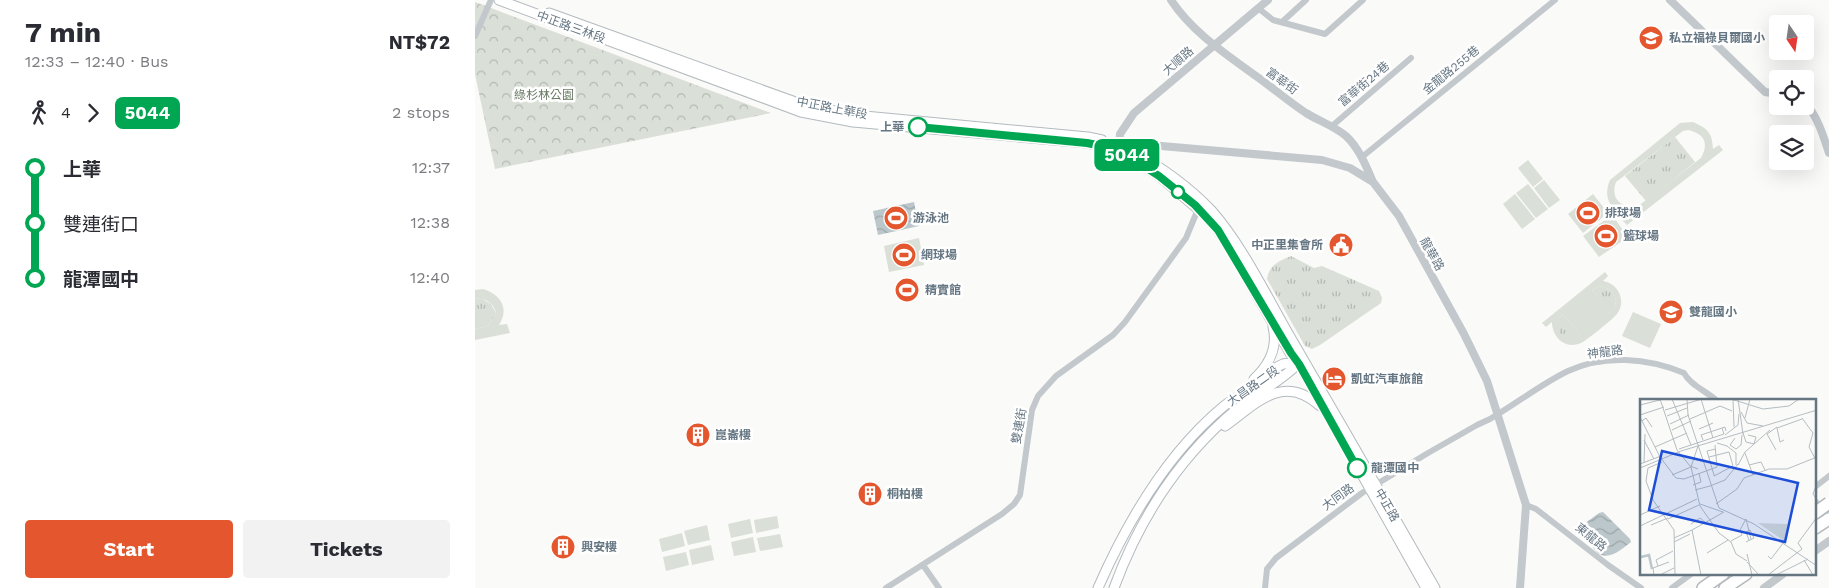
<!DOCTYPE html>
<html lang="en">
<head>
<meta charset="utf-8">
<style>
	:root { --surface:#fff; --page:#f2f2f3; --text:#2b2b33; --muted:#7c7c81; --accent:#e4572e }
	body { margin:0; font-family:"Work Sans","Noto Sans TC",sans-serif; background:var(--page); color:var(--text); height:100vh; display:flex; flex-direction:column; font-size:19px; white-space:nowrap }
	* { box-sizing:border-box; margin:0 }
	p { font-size:16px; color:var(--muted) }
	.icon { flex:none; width:28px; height:28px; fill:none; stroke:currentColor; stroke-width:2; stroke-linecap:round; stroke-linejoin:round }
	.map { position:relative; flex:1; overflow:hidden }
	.panel { display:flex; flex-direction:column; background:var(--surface); width:475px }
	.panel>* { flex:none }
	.badge { padding:0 10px; border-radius:8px; font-size:18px; line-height:32px }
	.needle { width:32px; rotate:167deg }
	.controls { position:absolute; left:1294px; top:15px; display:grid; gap:10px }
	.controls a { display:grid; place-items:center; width:45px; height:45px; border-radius:5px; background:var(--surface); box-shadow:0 5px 20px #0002; font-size:25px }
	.map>.badge { position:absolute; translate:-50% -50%; box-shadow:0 0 0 2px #fff }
	.legs { display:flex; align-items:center; gap:8px; height:55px; padding:0 25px; font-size:16px }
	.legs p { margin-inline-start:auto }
	.summary { display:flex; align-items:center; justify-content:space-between; height:85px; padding:0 25px }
	h1 { font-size:28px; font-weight:700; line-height:38px }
	.primary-button { display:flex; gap:10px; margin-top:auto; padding:10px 25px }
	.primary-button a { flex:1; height:58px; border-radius:5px; background:var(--accent); color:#fff; font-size:20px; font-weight:700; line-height:58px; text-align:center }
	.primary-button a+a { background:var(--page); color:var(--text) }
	ul { padding:0 25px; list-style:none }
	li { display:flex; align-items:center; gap:18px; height:55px; font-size:19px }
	li i { display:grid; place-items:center; width:8px; height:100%; margin:0 6px; background:currentColor }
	li i::after { content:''; width:12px; height:12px; margin:-6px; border:4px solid; border-radius:50%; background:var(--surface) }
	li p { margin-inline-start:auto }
	li:first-child i { background:linear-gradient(#0000 50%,currentColor 0) }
	li:last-child i { background:linear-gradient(currentColor 50%,#0000 0) }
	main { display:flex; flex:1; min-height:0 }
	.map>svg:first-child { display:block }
</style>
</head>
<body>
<main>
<section class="panel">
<div class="summary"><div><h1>7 min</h1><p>12:33 – 12:40 · Bus</p></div><b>NT$72</b></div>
<div class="legs"><svg class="icon" aria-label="walk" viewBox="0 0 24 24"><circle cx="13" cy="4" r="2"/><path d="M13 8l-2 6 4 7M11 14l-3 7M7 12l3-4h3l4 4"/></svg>4<svg class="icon" aria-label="forward" viewBox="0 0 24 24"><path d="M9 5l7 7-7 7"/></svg><b class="badge" style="background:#00a651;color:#fff">5044</b><p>2 stops</p></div>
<ul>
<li><i style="color:#00a651"></i><b>上華</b><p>12:37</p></li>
<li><i style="color:#00a651"></i><span>雙連街口</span><p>12:38</p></li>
<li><i style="color:#00a651"></i><b>龍潭國中</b><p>12:40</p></li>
</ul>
<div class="primary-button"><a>Start</a><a>Tickets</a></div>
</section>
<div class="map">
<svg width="1354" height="588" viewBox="0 0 1354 588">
	<defs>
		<pattern id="grass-tufts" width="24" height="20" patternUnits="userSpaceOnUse" patternTransform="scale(1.25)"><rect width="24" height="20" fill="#dadfd7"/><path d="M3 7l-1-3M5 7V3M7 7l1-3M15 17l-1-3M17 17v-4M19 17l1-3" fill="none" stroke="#b4b9b4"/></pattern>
		<pattern id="park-crowns" width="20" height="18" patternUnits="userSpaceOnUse" patternTransform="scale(1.25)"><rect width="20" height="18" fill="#dadfd7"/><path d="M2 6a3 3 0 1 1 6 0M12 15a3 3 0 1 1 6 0" fill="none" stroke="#b4b9b4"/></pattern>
		<pattern id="water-waves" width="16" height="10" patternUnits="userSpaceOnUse" patternTransform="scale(1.25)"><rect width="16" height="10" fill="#bbc7cb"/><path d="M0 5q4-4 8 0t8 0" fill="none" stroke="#9ca6aa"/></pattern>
	</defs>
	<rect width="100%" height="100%" fill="#fafaf8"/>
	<path fill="url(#grass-tufts)" d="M1200,137L1220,162L1171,201L1150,176Z
		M816,256L839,268L847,266L904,291L907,298L906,303L845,345L837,349L830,346L792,279C794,265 804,261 816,256Z
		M1126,286C1140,290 1146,300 1136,313L1117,290Z
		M6,298L16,304L21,313L13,326L0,329V299Z
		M1087,314L1107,336C1090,349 1075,330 1087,314Z"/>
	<path fill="url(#park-crowns)" d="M0,2L296,113L20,169L0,74Z"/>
	<path fill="#dadfd7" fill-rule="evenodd" d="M1218,122C1233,129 1237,132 1238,149L1244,145L1248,150L1152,225L1147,220L1151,215C1134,210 1128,196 1135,180L1205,123ZM1213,130C1230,134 1234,143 1226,158L1162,207C1146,208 1135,199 1141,182L1208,131Z
		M1053,160L1068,179L1058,187L1043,168Z
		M1069,180L1085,200L1074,208L1059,188Z
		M1053,184L1073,209L1061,218L1041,193Z
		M1040,194L1060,219L1047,229L1028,204Z
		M1118,194L1133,213L1108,233L1093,214Z
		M1137,215L1153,237L1124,257L1108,236Z
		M444,238L449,265L414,272L409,246Z
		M1130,272L1133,276L1128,281C1143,283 1152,301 1142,314C1137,320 1112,340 1106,343C1090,350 1077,337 1077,322L1071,327L1067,323ZM1126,286C1140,290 1146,301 1136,312L1117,290ZM1087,314L1106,335C1092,349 1075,331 1087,314Z
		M8,289C25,294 35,308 24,325L32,324L35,333L0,340V329L13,326L21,313C19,303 9,297 0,299V290Z
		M1158,312L1186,324L1175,348L1147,336Z
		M302,516L304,528L281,533L279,520Z
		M275,519L278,533L256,538L253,524Z
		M232,525L235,540L213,545L209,531Z
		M207,533L210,546L187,552L184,539Z
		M305,534L308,547L285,551L282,538Z
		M278,537L281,552L259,556L256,542Z
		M236,545L239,560L217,565L214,550Z
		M211,552L214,565L191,571L188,557Z"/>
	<path fill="url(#water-waves)" d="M439,202L444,226L403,235L398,211Z
		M1128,512L1155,539L1156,542C1147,549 1132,563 1121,551C1116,546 1115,540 1108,538L1105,534L1100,533L1102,529L1124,513Z"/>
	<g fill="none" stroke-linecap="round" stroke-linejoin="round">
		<defs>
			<path id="secondary" d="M24,0L326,112L378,122L612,143L642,149L684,176L730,215L743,230L754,247L815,353L824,363L951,588
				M74,13L326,104L379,115L613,137L627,140
				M654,149C683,165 713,186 736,210C767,245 791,295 814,335C863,419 912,504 960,588
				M779,379C794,365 803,347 798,327
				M750,426C781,404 808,372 845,406
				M623,588C652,522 692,453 749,406C755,401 762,398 768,394C781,384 793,370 808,364C813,363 819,363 824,363
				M639,588C662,525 698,467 748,421C771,399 802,385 824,363"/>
			<path id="motorway" d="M1340,528L1354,519
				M1228,588L1248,574
				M1250,588L1271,574"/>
		</defs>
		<use href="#secondary" stroke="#b3babf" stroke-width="11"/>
		<use href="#motorway" stroke="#b4b9bd" stroke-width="14"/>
		<path stroke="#c3c8cc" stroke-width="6" d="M783,8L798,20L850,34L888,0
			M807,22L831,0
			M0,36L16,0
			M857,126L936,58
			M887,157L1080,0
			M1340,487L1354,476
			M1340,501L1354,515
			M1051,505L1061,509L1133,565L1166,588
			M448,565L464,588
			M411,588L527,514L539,504L545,495L557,410L563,396L581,376L638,335L650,322L711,238L721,214L727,207
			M790,588L792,569L801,558L887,493L953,453L1002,425L1015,419C1041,404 1066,384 1093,371C1129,354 1173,358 1209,373C1215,385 1231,391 1241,400
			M1197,588L1216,574"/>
		<path stroke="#c3c8cc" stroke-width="8" d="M696,0C717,32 751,54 781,76C798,88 814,102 831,113C844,121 859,126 871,136C884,148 891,166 898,182
			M1195,0L1290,92L1302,94
			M1330,103C1343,117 1348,135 1354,153
			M644,145H675L847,160L875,168L898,182L924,216L989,334L1012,381L1051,505L1045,588
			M643,149L644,145L645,134L659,113L793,0
			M1340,551L1354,541
			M1289,588L1308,574"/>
		<use href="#secondary" stroke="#fff" stroke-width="9"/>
		<use href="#motorway" stroke="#fff" stroke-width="11"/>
		<defs>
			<path id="motorway-bridge" d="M1340,513L1354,503"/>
		</defs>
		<use href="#motorway-bridge" stroke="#b4b9bd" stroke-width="14" stroke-linecap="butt"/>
		<use href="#motorway-bridge" stroke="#fff" stroke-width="11"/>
	</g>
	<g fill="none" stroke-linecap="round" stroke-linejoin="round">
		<defs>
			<path id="line-1" d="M443,127L612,143L642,149L684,176L720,205L743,230L816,353L824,364L882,468"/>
		</defs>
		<use href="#line-1" stroke="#fff" stroke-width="11"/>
		<use href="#line-1" stroke="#00a651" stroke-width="8"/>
	</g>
	<defs>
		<symbol id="school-disc" viewBox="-11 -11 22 22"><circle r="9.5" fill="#e4572e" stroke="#fff"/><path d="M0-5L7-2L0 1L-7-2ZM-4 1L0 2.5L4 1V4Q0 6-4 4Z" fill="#fff"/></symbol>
		<symbol id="stadium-disc" viewBox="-11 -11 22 22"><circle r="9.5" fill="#e4572e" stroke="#fff"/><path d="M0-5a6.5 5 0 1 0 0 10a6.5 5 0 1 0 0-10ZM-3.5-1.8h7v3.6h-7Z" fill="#fff"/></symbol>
		<symbol id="civic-disc" viewBox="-11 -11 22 22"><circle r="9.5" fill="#e4572e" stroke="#fff"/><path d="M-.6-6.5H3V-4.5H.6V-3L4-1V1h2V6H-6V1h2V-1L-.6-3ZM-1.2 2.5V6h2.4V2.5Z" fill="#fff"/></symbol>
		<symbol id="hotel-disc" viewBox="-11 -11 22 22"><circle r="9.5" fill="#e4572e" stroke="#fff"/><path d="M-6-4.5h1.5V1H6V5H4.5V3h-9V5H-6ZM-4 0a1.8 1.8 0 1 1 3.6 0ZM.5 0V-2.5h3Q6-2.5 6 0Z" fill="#fff"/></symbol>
		<symbol id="building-disc" viewBox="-11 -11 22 22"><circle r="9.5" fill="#e4572e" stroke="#fff"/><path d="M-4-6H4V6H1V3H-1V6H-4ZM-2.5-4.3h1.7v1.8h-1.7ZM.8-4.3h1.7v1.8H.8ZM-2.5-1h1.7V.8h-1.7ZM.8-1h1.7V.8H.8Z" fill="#fff"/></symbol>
	</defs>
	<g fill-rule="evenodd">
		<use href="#school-disc" x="1162" y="24" width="28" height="28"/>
		<use href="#stadium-disc" x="1099" y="199" width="28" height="28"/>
		<use href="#stadium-disc" x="407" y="204" width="28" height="28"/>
		<use href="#stadium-disc" x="1117" y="222" width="28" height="28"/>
		<use href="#civic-disc" x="852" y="231" width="28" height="28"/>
		<use href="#stadium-disc" x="415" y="241" width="28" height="28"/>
		<use href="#stadium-disc" x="418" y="276" width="28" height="28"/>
		<use href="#school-disc" x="1182" y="298" width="28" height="28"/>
		<use href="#hotel-disc" x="845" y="365" width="28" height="28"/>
		<use href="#building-disc" x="209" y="421" width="28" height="28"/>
		<use href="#building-disc" x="381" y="480" width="28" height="28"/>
		<use href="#building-disc" x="74" y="533" width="28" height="28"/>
	</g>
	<g fill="#fff" stroke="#00a651" stroke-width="2.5">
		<circle cx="443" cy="127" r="9"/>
		<circle cx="703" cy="192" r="6"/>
		<circle cx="882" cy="468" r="9"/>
	</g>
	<g text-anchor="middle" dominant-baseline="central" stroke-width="5" stroke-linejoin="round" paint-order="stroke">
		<g font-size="12" fill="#657683" stroke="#fff">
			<text transform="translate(96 27) rotate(20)">中正路三林段</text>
			<text transform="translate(703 61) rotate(-41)">大順路</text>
			<text transform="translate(976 70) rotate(-39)">金龍路255巷</text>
			<text transform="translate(807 81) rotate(36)">富華街</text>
			<text transform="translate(889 84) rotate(-40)">富華街24巷</text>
			<text transform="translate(357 108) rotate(11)">中正路上華段</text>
			<text transform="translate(957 254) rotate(61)">龍華路</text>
			<text transform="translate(1130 352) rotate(-7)">神龍路</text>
			<text transform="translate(778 386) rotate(-35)">大昌路二段</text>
			<text transform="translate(544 426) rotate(-80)">雙連街</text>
			<text transform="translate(863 497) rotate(-36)">大同路</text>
			<text transform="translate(912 505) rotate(60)">中正路</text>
			<text transform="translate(1116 537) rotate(39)">東龍路</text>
		</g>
		<g font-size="12" font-weight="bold" fill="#657683" stroke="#fff" text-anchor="start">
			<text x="1194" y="38">私立福祿貝爾國小</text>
			<text x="1130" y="213">排球場</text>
			<text x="438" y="218">游泳池</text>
			<text x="1148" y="236">籃球場</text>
			<text x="848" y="245" text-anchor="end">中正里集會所</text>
			<text x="446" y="255">網球場</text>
			<text x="450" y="290">精實館</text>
			<text x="1214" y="312">雙龍國小</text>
			<text x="876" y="379">凱虹汽車旅館</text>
			<text x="240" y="435">崑崙樓</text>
			<text x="412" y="494">桐柏樓</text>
			<text x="106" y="547">興安樓</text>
		</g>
		<g font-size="12" fill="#687a64" stroke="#fff">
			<text x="69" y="95">綠杉林公園</text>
		</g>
		<g font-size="12" font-weight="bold" fill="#657683" stroke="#fff" text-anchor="end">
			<text x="429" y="127">上華</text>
			<text x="896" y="468" text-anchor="start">龍潭國中</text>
		</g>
	</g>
	<g transform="translate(1165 399)">
		<rect width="176" height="176" fill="#fafaf8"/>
		<path d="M118,124L147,125L146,143Z" fill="#dadfd7"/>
		<path fill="none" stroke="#bbc7cb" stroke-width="2.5" d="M1,158L9,156L12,170"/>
		<path fill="none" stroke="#b5bdc2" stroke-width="1" d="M20,0L37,51L50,67L58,70M32,0L51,46M47,0L48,16L79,109L114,125L177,167M61,0L73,39M91,0L123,10L149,7L159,0M98,0L103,35M93,1L94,28M0,6L20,1M25,11L62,0M101,13L107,24L123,27M0,16L24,8M27,17L47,9M0,18L20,58L36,79L44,80L77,68L75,46M105,19L110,0M162,19L173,34L169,48L177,63M50,20L80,7L92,12M2,22L6,19L12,28M30,25L49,16M59,30L73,24M32,31L51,22M103,34L106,43L114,45L116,38L108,36M85,36L98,26L99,15M95,39L90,46L96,50L101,46L102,36M4,41L14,60M63,41L61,36L85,28L86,32M144,41L140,43L137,29L162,20M77,44L87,47L96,54V66M58,47L51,68L60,107L79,134L91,143L96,155L107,162M15,48L47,34M39,50L84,35L82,29M136,51L127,35L137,28M105,54L113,76M69,58L89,53L93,67L74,77V76L67,52L76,50M4,64L5,35M0,65L21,57M98,66L105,53L130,31M109,66L121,63L125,71M0,69L41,52L177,11M8,69L6,82L13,101L34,131L35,176M8,69L22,63M32,76L51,68M177,84L173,95L177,101M53,86L61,83L59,74M70,87L85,81L98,65M55,91L70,87M60,105L83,113M76,105L97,90L104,79L129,70H147L177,58M0,116L20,107M28,120L59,106M106,120L111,140M51,125L60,119L66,124M11,126L28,119M0,127L57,100M34,139L52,131M91,142L102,136L100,131L106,120M34,143L50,135M106,143L114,139L110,131L106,133L109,141M67,154L88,141M107,155L112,176M128,157L131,160L147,139M164,161L173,176M107,163L119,176M18,167L16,161L33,152M14,176L13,169L29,163M20,176L34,169M61,176L52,131L84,113M128,176L162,150L158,144L177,118M136,176L168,160"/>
		<path fill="#1d4ed8" fill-opacity="0.15" stroke="#1d4ed8" stroke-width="2.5" d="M22,52L158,84L145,143L9,111Z"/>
		<rect width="176" height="176" fill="none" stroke="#657683" stroke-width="2.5"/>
	</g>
</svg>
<div class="controls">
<a><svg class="needle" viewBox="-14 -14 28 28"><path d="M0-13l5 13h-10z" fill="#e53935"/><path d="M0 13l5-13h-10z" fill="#7c7c81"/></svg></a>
<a><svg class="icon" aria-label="locate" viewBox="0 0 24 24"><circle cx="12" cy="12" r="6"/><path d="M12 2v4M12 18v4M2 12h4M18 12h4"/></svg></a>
<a><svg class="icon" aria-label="layers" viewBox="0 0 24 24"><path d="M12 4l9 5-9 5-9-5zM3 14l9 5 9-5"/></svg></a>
</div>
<b class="badge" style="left:652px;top:155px;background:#00a651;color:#fff">5044</b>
</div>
</main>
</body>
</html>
